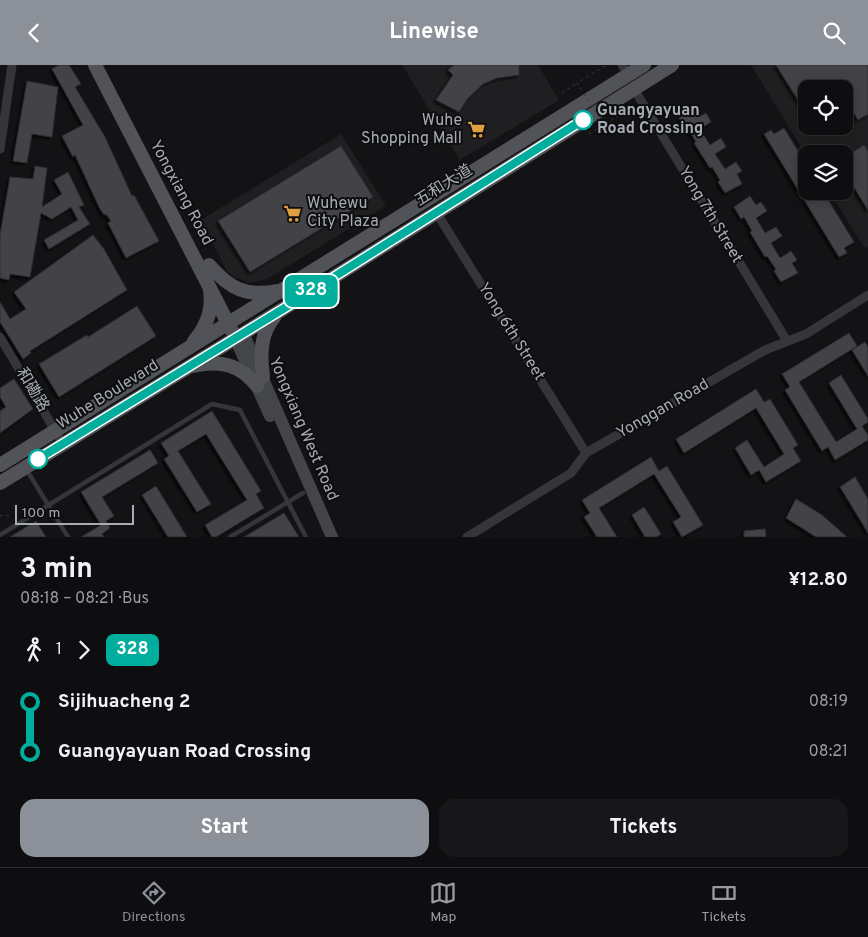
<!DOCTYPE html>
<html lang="en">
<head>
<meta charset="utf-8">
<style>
	:root { --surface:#0e0e10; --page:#171719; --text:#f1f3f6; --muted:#9b9c9f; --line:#2e2e30; --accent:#8c9099 }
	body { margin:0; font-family:Overpass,"Noto Sans SC",sans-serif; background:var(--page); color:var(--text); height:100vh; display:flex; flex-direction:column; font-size:19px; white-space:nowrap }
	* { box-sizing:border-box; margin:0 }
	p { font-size:16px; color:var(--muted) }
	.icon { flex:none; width:28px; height:28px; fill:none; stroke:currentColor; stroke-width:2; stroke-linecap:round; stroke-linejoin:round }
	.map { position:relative; height:472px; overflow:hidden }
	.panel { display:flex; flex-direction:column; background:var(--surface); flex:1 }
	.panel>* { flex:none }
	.badge { padding:0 10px; border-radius:8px; font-size:18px; line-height:32px }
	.fabs { position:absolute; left:798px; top:15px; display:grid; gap:10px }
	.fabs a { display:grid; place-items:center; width:55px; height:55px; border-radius:10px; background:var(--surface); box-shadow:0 2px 12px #0003,0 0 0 1px var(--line); font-size:25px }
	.scale { position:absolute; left:15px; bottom:12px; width:119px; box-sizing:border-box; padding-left:5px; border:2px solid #a6abb4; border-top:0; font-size:14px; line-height:18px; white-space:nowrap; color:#a6abb4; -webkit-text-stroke:4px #0e0e10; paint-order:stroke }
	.map>.badge { position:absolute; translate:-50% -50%; box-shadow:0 0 0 2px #fff }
	.legs { display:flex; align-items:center; gap:8px; height:55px; padding:0 20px; font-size:16px }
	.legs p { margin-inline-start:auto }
	.summary { display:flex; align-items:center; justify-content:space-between; height:85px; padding:0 20px }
	h1 { font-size:28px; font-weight:700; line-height:38px }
	.button { display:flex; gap:10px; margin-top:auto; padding:10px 20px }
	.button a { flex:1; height:58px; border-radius:15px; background:var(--accent); color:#fff; font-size:20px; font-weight:700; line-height:58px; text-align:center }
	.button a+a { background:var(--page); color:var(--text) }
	ul { padding:0 20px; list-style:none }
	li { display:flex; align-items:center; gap:18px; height:50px; font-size:19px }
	li i { display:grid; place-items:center; width:8px; height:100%; margin:0 6px; background:currentColor }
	li i::after { content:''; width:12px; height:12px; margin:-6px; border:4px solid; border-radius:50%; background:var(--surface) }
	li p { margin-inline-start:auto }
	li:first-child i { background:linear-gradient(#0000 50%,currentColor 0) }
	li:last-child i { background:linear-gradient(currentColor 50%,#0000 0) }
	header { display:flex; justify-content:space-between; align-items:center; height:65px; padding:0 20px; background:var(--accent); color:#fff; font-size:22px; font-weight:700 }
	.dock { display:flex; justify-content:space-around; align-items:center; height:70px; border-top:1px solid var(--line); background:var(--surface); font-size:14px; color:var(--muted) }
	.dock a { display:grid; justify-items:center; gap:2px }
	.dock .selected { color:var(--accent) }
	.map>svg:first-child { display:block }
</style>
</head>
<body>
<header><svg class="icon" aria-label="back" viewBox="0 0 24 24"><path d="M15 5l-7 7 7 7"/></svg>Linewise<svg class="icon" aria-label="search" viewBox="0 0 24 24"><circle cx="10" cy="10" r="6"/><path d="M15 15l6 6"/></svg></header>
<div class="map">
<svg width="868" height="472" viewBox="0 0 868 472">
	<defs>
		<filter id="shadow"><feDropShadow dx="-2.5" dy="2.5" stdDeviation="1" flood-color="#0009"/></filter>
	</defs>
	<rect width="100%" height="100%" fill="#131315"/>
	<path fill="#1f1f21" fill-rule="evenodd" d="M402,0H538L559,35L460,95Z
		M751,0H868V182L865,184L829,126H844V89L806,90ZM806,24H844V61H806Z
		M341,69L386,141L267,214L250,218L234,212L227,206L201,155Z"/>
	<path fill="#424347" stroke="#2d2e30" filter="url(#shadow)" d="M59,0H69L81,19L75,22L105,72L132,131L134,130L159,176L126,193L108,158L111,156L106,149L104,150L99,142L75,90L73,92L62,71L83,60L52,4Z
		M454,0H519V10L497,13L483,19L467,34L459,47L436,35L453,10L448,5Z
		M776,0H868V49L858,55L844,32V24H839L837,21L832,24H806V48Z
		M27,16L58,22L52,72L32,69L27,98L13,96Z
		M695,42L701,51L706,48L711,57L700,64L710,80L721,73L726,82L715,89L725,104L736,97L742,106L737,109L742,119L725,128L718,117L720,115L712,102L710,103L694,78L696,77L688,63L686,65L679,53Z
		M784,63L806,99V133L811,130L814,134L824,128L854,177L844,183L847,188L839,192L764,69L771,65L774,69Z
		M864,80L868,86V145L844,106V93Z
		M341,81L373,132L250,207L218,156Z
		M35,101L47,103L42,142L62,129L54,115L68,107L84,140L79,142L90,159L49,184L44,175L78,155L71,142L52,154L41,148L30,212L10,209L9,215L0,213V170L10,112L33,114Z
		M750,131L756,140L761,137L767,146L756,153L765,168L776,162L782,171L771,178L780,193L791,186L797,195L792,198L798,208L781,217L774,206L776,204L767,191L765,192L750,167L752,166L744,152L741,154L734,142Z
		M93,170L104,184L127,225L30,286L31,288L23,294L0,257V237L10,254L26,244L14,227Z
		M137,241L156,271L59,332L39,299L87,270L88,272Z
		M849,268L857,281L799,317L836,377L857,364L829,318L841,310L868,354V357L862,361L868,370V375L835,395L828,382L822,386L785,325L790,322L782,309Z
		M865,277L868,282V311L852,285Z
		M14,314L33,344L0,368V346L6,342L0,332V323Z
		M756,324L764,337L770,334L798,380L793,383L801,396L766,417L759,405L751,410L735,383L747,375L764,402L784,389L756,343L684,388L676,374Z
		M212,346L261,426L256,429L264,443L216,472H212L205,460L247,435L206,369L178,386L211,439L197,447L164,394L169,391L161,378Z
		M150,385L158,398L102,432L114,451L106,456L110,463L102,469L104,472H81L101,460L81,427Z
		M651,392L659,406L667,401L703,460L682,472L673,457L681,452L654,409L599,443L617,472H597L584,452L590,448L582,435Z
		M855,412L868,434V468L840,422Z
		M156,421L187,472H168L142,430Z
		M796,434L822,450L847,472H816L786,453Z
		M644,442L661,469L656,472H645L632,450Z
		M284,448L299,472H244Z
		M36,456L46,472H10Z
		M765,464L766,472H744V466Z"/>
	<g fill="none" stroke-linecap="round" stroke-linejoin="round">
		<path stroke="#3b3d40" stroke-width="1" stroke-dasharray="2.5 4" stroke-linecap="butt" d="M562,28L577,18
			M589,69L604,60
			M0,451L13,450"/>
		<path stroke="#353639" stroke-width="4.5" d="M26,404L68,472
			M0,470L212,339L240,345L306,472
			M230,472L303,428"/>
		<path stroke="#353639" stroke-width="9" d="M622,0L628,10
			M634,24L787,276
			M0,84L12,0
			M436,147L586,388
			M0,272L63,379
			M467,472L571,408L586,388L765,285L806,269L868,230"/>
		<path stroke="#434549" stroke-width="12" d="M243,268L332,472
			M235,273L270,351"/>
		<path stroke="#515358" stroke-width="14" d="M95,0L232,266
			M209,200C230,224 246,232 277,226
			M194,276C207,261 213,245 210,225
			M193,301C220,295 240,299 257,321
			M263,312C260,290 260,268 275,251
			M0,400L644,0
			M0,418L283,244L672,0"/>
		<path stroke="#3b3d40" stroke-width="1" stroke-dasharray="2.5 4" stroke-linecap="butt" d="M605,1L577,18L604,60L631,43"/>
	</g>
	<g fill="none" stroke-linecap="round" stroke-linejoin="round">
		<defs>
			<path id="line-1" d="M38,394L283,244L583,55"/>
		</defs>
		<use href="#line-1" stroke="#fff" stroke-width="11"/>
		<use href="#line-1" stroke="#01ad9c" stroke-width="8"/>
	</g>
	<defs>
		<symbol id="supermarket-bare" viewBox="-9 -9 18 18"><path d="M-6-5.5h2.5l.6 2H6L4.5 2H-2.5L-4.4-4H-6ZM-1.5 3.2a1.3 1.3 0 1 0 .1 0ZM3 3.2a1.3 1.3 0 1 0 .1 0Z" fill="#df9f41" stroke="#0e0e10" stroke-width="2.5" paint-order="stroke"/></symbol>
	</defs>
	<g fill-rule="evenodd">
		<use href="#supermarket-bare" x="464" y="52" width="25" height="25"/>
		<use href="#supermarket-bare" x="280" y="136" width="25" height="25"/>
	</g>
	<g fill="#fff" stroke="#01ad9c" stroke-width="2.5">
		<circle cx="583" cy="55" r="9"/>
		<circle cx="38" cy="394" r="9"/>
	</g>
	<g text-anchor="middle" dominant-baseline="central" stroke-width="4" stroke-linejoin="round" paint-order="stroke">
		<g font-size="16" font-weight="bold" fill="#a6abb4" stroke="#0e0e10" text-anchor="start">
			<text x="597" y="46">Guangyayuan<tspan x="597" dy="18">Road Crossing</tspan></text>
		</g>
		<g font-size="16" fill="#a6abb4" stroke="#0e0e10" text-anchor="end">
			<text x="462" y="56">Wuhe<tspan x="462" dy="18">Shopping Mall</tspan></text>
			<text x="307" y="139" text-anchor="start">Wuhewu<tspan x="307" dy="18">City Plaza</tspan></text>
		</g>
		<g font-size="16" fill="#a6abb4" stroke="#0e0e10">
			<text transform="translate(444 121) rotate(-32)">五和大道</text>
			<text transform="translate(181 128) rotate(62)">Yongxiang Road</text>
			<text transform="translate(710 150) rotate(59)">Yong 7th Street</text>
			<text transform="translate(511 267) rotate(58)">Yong 6th Street</text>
			<text transform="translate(32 325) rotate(59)">和磡路</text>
			<text transform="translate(108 330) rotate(-32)">Wuhe Boulevard</text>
			<text transform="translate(663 344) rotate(-30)">Yonggan Road</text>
			<text transform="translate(303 364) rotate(67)">Yongxiang West Road</text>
		</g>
	</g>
</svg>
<div class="fabs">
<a><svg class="icon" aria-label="locate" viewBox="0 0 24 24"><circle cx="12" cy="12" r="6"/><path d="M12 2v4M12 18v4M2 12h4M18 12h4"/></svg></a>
<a><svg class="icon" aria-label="layers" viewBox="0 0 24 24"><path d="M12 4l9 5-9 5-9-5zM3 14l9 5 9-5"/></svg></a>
</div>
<div class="scale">100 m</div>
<b class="badge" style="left:311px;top:226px;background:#01ad9c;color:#fff">328</b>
</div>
<section class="panel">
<div class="summary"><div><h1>3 min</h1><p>08:18 – 08:21 · Bus</p></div><b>¥12.80</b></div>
<div class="legs"><svg class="icon" aria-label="walk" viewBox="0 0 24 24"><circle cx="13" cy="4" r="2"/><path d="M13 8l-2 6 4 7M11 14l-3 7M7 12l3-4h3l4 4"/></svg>1<svg class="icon" aria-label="forward" viewBox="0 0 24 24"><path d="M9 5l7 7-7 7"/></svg><b class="badge" style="background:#01ad9c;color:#fff">328</b></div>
<ul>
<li><i style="color:#01ad9c"></i><b>Sijihuacheng 2</b><p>08:19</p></li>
<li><i style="color:#01ad9c"></i><b>Guangyayuan Road Crossing</b><p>08:21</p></li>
</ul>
<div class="button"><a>Start</a><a>Tickets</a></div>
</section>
<nav class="dock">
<a class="selected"><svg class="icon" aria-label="directions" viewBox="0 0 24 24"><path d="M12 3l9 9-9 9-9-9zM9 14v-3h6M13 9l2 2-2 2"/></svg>Directions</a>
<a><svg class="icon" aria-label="map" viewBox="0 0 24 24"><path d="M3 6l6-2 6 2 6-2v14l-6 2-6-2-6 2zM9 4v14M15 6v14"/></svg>Map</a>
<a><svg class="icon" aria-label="tickets" viewBox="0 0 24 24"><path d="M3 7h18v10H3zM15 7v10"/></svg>Tickets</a>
</nav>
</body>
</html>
